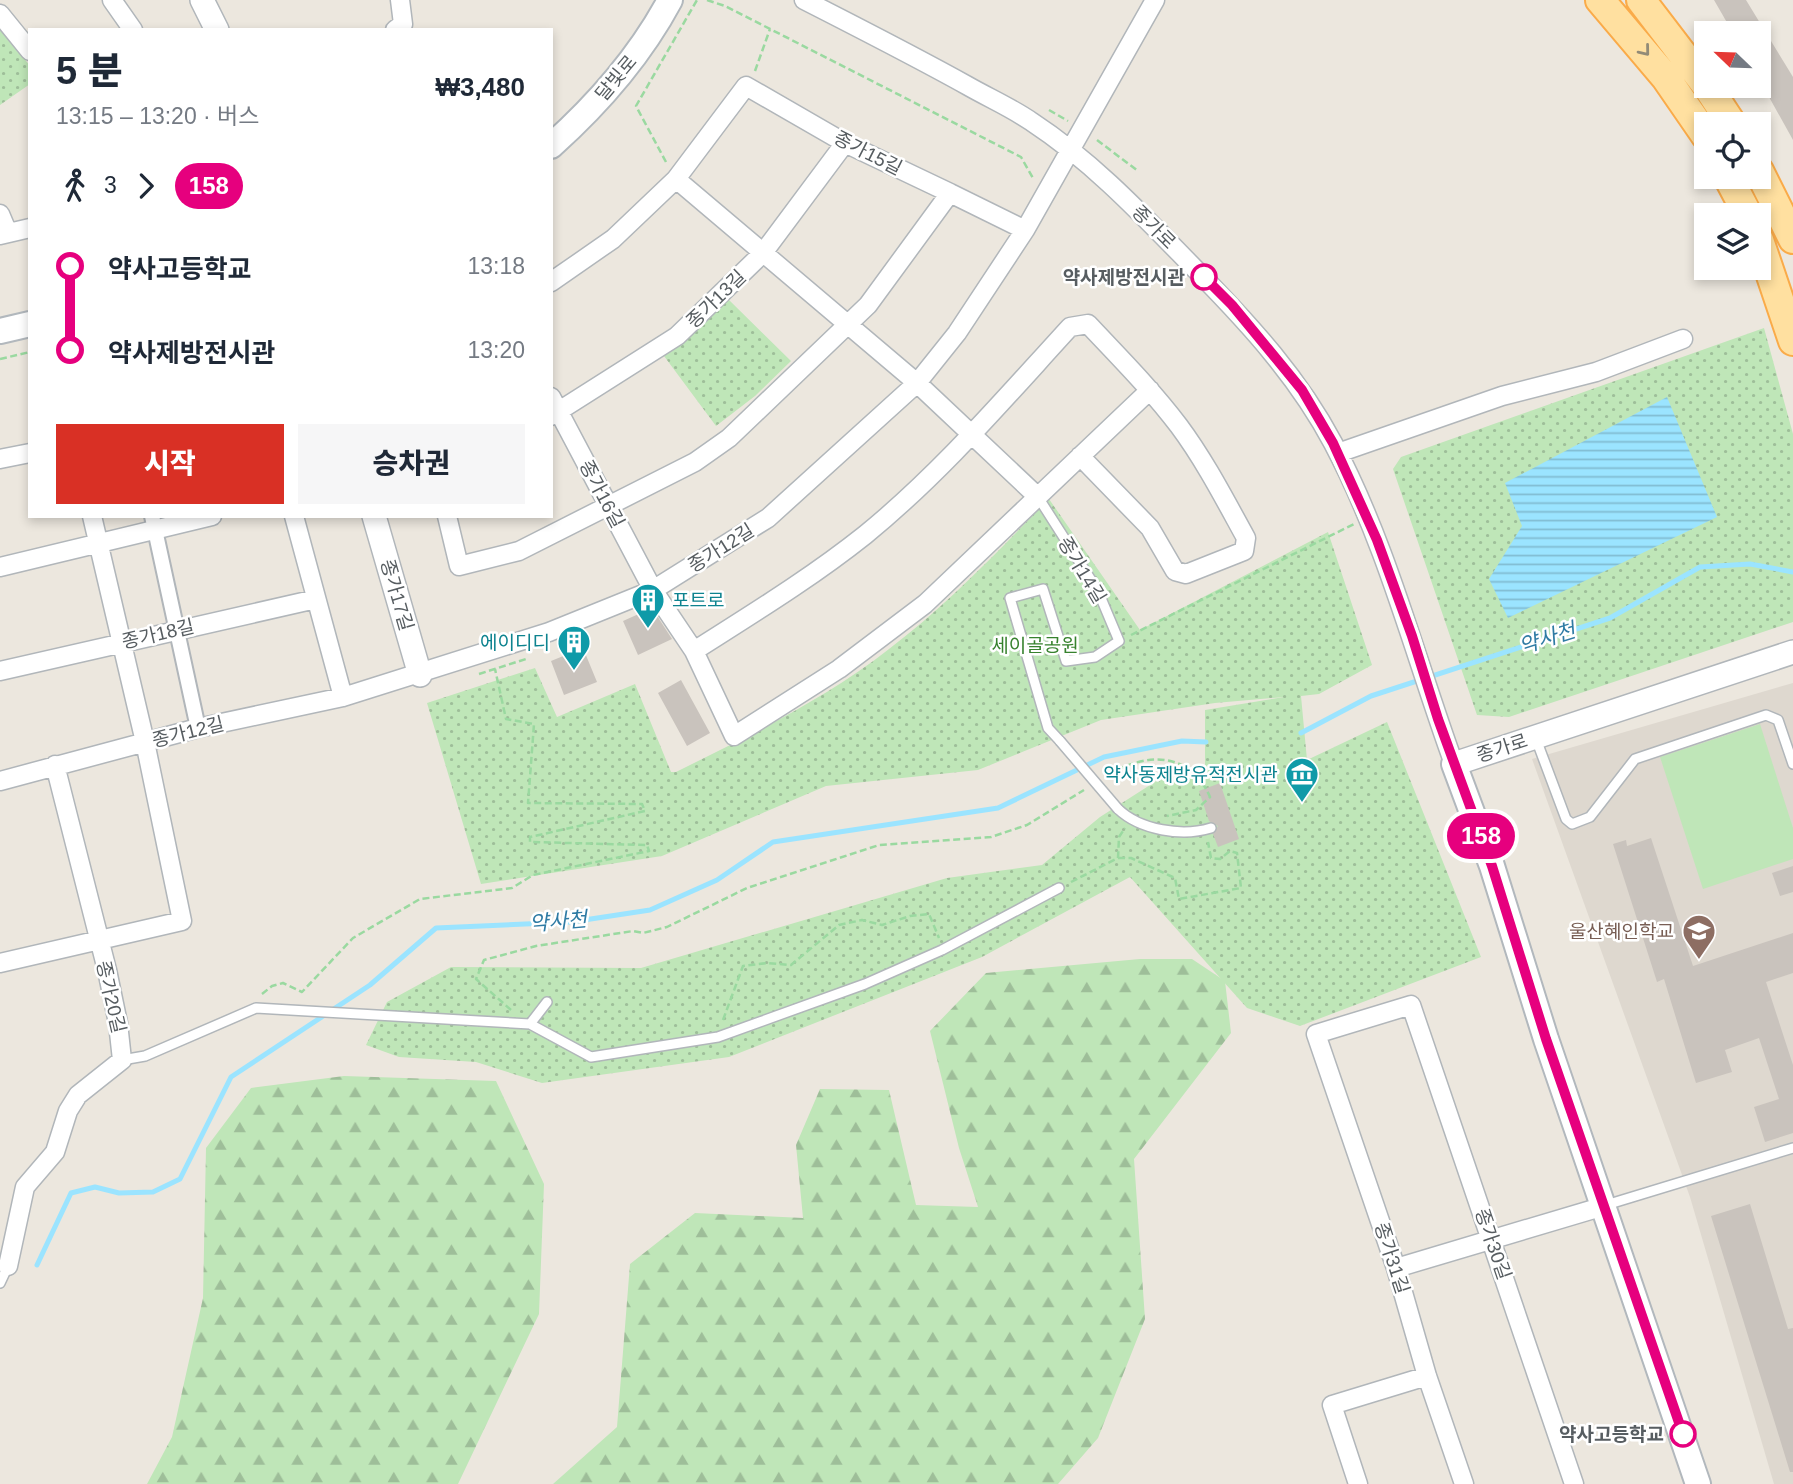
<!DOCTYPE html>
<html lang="ko">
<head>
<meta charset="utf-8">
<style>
	:root { --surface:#fff; --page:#f6f6f7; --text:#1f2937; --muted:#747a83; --accent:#d93025 }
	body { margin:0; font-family:Arial,"Noto Sans KR",sans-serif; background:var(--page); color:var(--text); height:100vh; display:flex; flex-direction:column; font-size:26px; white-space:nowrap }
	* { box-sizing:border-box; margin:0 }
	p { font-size:23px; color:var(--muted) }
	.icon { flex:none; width:38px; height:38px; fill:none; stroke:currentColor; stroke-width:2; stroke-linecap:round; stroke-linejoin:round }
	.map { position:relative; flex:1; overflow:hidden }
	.panel { position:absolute; left:28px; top:28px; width:525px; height:490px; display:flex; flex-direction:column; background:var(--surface); border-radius:0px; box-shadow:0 4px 10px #0003 }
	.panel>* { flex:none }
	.badge { padding:0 14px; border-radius:23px; font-size:24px; line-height:46px }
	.needle { width:46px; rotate:293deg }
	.tools { position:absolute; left:1694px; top:21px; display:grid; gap:14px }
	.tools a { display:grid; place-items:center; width:77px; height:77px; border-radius:0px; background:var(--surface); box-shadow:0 4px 10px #0003; font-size:35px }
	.map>.badge { position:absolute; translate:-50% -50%; box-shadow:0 0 0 4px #fff }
	.legs { display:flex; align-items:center; gap:10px; height:77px; padding:0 28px; font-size:23px }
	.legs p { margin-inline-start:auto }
	.head { display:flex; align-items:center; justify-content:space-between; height:119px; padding:0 28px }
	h1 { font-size:38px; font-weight:800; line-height:52px }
	.primary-button { display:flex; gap:14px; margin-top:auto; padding:14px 28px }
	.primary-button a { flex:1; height:80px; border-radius:0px; background:var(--accent); color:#fff; font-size:28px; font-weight:800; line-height:80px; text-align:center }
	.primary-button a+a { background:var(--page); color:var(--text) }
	ul { padding:0 28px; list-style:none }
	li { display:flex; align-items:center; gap:24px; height:84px; font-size:26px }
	li i { display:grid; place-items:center; width:10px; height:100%; margin:0 9px; background:currentColor }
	li i::after { content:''; width:18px; height:18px; margin:-9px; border:5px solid; border-radius:50%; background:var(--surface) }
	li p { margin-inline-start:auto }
	li:first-child i { background:linear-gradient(#0000 50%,currentColor 0) }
	li:last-child i { background:linear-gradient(currentColor 50%,#0000 0) }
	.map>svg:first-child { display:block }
</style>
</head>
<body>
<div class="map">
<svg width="1793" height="1484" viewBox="0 0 1793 1484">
	<defs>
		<pattern id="forest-firs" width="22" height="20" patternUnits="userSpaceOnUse" patternTransform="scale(1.75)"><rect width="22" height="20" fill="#bfe6b8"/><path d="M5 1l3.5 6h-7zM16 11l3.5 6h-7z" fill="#9ebe99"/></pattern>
		<pattern id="park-dots" width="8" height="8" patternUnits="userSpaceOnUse" patternTransform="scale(1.75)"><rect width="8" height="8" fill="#bfe6b8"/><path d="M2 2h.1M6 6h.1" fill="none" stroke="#9ebe99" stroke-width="1.8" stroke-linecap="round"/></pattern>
		<pattern id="water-rules" width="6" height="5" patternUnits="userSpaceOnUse" patternTransform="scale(1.75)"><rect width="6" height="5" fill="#9be4ff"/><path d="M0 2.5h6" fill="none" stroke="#81bcd2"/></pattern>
	</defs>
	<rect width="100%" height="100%" fill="#ece7de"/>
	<path fill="#ded8cf" d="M1793,683V1484H1774L1690,1197L1532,759Z"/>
	<path fill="url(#forest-firs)" d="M1140,959H1192L1225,981L1231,1033L1134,1159L1145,1319L1098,1438L1058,1484H553L617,1427L630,1264L695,1213L803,1218L796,1145L820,1089L889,1090L916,1205L978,1207L959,1148L930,1031L986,973Z
		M344,1076L496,1081L544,1184L539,1314L458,1484H147L172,1437L203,1298L206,1148L251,1088Z"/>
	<path fill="url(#park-dots)" d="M0,28L30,66V84L0,105Z
		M729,300L791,361L755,396L716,426L664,356Z
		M1764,328L1793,434V622L1509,717L1477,715L1393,469L1401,457Z
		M1049,499L1140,630L1328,532L1372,665L1319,694L1301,696L1307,760L1387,722L1481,957L1300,1026L1247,1008L1130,877L982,957L729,1057L542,1083L476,1062L399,1057L366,1045L387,1002L451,967L641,968L947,878L1042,865L1100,817L1161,778L1205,771V710L1284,697L1215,703L1101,720L978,770L826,786L662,856L481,884L427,703L535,668L557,717L635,684L671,772H676C750,735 824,700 889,649C947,605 998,551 1049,499Z"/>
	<path fill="#bfe6b8" d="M1760,724L1793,828V859L1703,889L1660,757Z"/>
	<path fill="url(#water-rules)" d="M1667,397L1717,517L1508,618L1489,579L1522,526L1505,483Z"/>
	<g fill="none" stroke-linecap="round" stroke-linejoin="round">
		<path stroke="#9be4ff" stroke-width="5" d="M1301,733L1371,696L1610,618L1700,567L1750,564L1793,572
			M37,1265L71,1193L95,1187L119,1193L153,1192L180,1179L231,1077L370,985L436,928L571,922L650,910L717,880L773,842L998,808L1104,757L1182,741L1206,742"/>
	</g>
	<path fill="#c9c3bd" d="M1714,0H1746L1793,77V140L1759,79V33H1733Z
		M652,608L672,639L638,655L623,621Z
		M583,648L597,682L564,695L551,661Z
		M681,680L710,733L687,746L658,693Z
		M1220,783L1239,839L1218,847L1213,834L1218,826L1209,821L1199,791Z
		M1651,838L1693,966L1793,933V973L1766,982L1793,1065V1133L1765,1142L1754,1107L1779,1099L1759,1038L1725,1050L1732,1072L1696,1083L1664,979L1657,982L1613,844L1626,840L1627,846Z
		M1793,866V892L1780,896L1772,873Z
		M1750,1204L1788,1329L1793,1328V1472H1790L1711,1216Z"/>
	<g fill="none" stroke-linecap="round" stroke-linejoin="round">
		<defs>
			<path id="service" d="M1038,497L1098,591L1119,641L1095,657L1066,661L1043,589L1010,598L1048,728L1060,741
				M1536,739L1566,819L1572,824L1590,817L1635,759L1766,715L1778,720L1793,764
				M1118,809C1140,830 1182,837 1211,828
				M530,1024L547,1002
				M122,1060L145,1056L256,1008L530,1024L591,1057L718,1037L865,984L942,950L1059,888
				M1606,1205L1793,1148
				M0,1283L8,1266"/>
			<path id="pedestrian" d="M152,516L198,728"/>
			<path id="minor" d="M112,0L133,30
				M804,0C859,28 914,56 968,86C989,98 1012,108 1032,122C1096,164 1147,220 1200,274C1251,326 1299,379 1333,443C1387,545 1415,657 1454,764
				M0,14L30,51
				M395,30L403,24L400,0
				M676,179L917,383L1038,497
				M950,193L1025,230
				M0,214L8,233
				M0,235L30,228
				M551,397L653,590L694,651
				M551,416L677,336L763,253L845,143
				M1338,453L1502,396L1596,372L1683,339
				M1080,456L1150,528L1175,571L1186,574L1244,551L1246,538C1225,500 1205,461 1179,426C1151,389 1119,357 1088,324L1070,327C1004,399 941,473 865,535C811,578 752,614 694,651L734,736L839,669L925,604L1150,390
				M0,459L30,453
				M294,516L343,697
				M447,516L459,566L519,551L695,462L729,438L868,305L950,193L845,143L746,86L676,179L613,239L551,282
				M0,567L212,516
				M0,671L316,599
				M0,781L198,728L343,697L549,632L653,590L768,518L917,383L957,333L1025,230L1155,0
				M0,963L182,921L145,742L92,516
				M8,1266L25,1187L55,1152L68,1111L78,1095L122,1060L118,1023L107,970L55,765
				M1396,1268L1604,1206
				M1358,1484L1332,1405L1427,1376
				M1464,1484L1427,1376L1396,1268L1316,1034L1411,1005L1574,1484"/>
			<path id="tertiary" d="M202,0L217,30
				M374,516L420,675
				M1454,764L1793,652"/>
			<path id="secondary" d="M551,146C598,104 640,56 670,0
				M0,331L30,324
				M1454,764L1492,866L1546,1039L1698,1484"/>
			<path id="primary" d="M1600,0L1666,78L1706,136
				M1641,0L1706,85
				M1707,86L1732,124
				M1759,171L1793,239
				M1728,177L1748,215
				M1759,240L1793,341"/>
		</defs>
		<use href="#service" stroke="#b1b6ba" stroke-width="12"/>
		<use href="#pedestrian" stroke="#b1b6ba" stroke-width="18"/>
		<use href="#minor" stroke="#b1b6ba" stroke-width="21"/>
		<use href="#tertiary" stroke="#b1b6ba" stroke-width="26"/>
		<use href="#secondary" stroke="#b2b8bd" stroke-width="28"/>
		<use href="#primary" stroke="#faab49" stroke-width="32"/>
		<path stroke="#9ad9a0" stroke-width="2.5" stroke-dasharray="7 3.5" stroke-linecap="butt" d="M707,0L725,6L1021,157L1034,180
			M755,71L770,29
			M1049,110L1068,121
			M1097,140L1138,171
			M666,162L636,106L697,0
			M0,359L30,352
			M1131,635L1354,524
			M479,674L529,658
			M1108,775C1146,752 1190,751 1210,797L1196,810L1167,816
			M1118,858H1131L1175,878L1179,899L1241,888L1237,853L1230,851L1220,859L1211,858L1208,842
			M1071,882L1118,858L1119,837L1125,828
			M262,994L272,986L283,983L302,992L353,938L420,899L512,888L533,875L649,851L647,845L530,842V837L645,811L642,804L528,803L534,724L506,719L495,669
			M511,1010L476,979L484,960L536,946L633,931L643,933L667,927L747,888L879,845L991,837L1027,825L1084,790
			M723,1020L743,966L767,963L791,965L839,925L862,920L882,925L910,916L929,914L939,938"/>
		<use href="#service" stroke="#fff" stroke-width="9"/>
		<use href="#pedestrian" stroke="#fff" stroke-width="14"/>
		<use href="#minor" stroke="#fff" stroke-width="18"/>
		<use href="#tertiary" stroke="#fff" stroke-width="23"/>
		<use href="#secondary" stroke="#fff" stroke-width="24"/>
		<use href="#primary" stroke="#ffe0a0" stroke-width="28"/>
		<defs>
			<path id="service-bridge" d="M1060,741L1118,809"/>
		</defs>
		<use href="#service-bridge" stroke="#b1b6ba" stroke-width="12" stroke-linecap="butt"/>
		<use href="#service-bridge" stroke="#fff" stroke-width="9"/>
	</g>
	<defs><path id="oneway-chevron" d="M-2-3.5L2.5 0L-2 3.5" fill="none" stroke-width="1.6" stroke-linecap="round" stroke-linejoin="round" transform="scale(1.75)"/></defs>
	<use stroke="#928b77" href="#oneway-chevron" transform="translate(1645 51) rotate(51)"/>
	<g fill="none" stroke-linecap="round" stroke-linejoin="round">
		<defs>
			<path id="line-1" d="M1204,277L1232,305L1302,390L1333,443L1377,540L1412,636L1438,719L1492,866L1546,1039L1683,1434"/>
		</defs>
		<use href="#line-1" stroke="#fff" stroke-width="16"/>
		<use href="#line-1" stroke="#e6007e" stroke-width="10"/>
	</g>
	<defs>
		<symbol id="building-pin" viewBox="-11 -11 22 30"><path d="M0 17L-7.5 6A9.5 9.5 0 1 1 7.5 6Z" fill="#0f9aa8" stroke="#fff"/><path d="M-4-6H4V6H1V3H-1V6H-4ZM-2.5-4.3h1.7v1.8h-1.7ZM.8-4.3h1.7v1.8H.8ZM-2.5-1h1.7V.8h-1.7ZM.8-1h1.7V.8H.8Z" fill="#fff"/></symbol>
		<symbol id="museum-pin" viewBox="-11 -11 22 30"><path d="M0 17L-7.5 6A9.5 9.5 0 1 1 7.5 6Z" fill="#0f9aa8" stroke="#fff"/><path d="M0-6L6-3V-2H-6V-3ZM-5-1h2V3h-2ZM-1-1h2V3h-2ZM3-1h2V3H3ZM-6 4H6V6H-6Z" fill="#fff"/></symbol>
		<symbol id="school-pin" viewBox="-11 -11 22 30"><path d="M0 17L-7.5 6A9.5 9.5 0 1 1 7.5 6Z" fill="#8d6e63" stroke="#fff"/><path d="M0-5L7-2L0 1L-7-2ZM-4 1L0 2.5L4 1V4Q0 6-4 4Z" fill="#fff"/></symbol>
	</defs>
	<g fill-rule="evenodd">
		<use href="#building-pin" x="629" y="581" width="38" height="52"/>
		<use href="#building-pin" x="555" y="623" width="38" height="52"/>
		<use href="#museum-pin" x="1283" y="755" width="38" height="52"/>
		<use href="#school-pin" x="1680" y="912" width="38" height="52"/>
	</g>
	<g fill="#fff" stroke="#e6007e" stroke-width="3.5">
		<circle cx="1204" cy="277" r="12"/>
		<circle cx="1683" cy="1434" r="12"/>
	</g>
	<g text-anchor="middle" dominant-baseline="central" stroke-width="5" stroke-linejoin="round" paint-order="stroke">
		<g font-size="19" fill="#575d61" stroke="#fff">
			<text transform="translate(616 78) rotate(-50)">달빛로</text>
			<text transform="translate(868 153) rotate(27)">종가15길</text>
			<text transform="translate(1154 227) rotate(45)">종가로</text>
			<text transform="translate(716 299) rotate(-44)">종가13길</text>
			<text transform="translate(602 494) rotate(62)">종가16길</text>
			<text transform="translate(721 548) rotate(-32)">종가12길</text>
			<text transform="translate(1082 570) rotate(59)">종가14길</text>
			<text transform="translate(397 595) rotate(74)">종가17길</text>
			<text transform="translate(158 634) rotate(-13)">종가18길</text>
			<text transform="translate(188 732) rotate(-14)">종가12길</text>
			<text transform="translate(1502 748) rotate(-18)">종가로</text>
			<text transform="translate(111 997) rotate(77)">종가20길</text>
			<text transform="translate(1493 1244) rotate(71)">종가30길</text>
			<text transform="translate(1392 1258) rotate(72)">종가31길</text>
		</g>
		<g font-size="19" font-weight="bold" fill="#575d61" stroke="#fff" text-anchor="end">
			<text x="1185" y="277">약사제방전시관</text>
			<text x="1664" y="1434">약사고등학교</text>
		</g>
		<g font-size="19" fill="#0d838f" stroke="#fff" text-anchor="end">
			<text x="672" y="600" text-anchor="start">포트로</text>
			<text x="550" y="642">에이디디</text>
			<text x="1278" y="774">약사동제방유적전시관</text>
		</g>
		<g font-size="19" fill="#37822e" stroke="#fff">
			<text x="1035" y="645">세이골공원</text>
		</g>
		<g font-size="19" fill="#785e54" stroke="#fff" text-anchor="end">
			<text x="1674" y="931">울산혜인학교</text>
		</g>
		<g font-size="21" font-style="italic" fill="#2f7ba4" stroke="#fff">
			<text transform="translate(1547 638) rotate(-18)">약사천</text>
			<text transform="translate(558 921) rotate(-5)">약사천</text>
		</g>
	</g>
</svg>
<div class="tools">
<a><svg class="needle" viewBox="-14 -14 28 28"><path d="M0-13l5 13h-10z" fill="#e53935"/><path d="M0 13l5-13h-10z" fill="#747a83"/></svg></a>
<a><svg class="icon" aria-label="locate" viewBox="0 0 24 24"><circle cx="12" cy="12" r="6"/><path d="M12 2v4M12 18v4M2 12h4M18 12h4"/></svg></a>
<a><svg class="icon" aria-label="layers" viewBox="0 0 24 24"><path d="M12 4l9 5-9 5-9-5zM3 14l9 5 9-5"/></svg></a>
</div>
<b class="badge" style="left:1481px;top:836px;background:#e6007e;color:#fff">158</b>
<section class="panel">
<div class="head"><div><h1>5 분</h1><p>13:15 – 13:20 · 버스</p></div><b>₩3,480</b></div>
<div class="legs"><svg class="icon" aria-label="walk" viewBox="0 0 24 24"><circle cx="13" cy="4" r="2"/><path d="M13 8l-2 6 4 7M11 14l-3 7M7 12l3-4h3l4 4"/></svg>3<svg class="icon" aria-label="forward" viewBox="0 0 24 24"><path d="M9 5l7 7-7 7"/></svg><b class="badge" style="background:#e6007e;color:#fff">158</b></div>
<ul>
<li><i style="color:#e6007e"></i><b>약사고등학교</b><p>13:18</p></li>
<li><i style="color:#e6007e"></i><b>약사제방전시관</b><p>13:20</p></li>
</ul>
<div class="primary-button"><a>시작</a><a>승차권</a></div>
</section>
</div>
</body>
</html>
